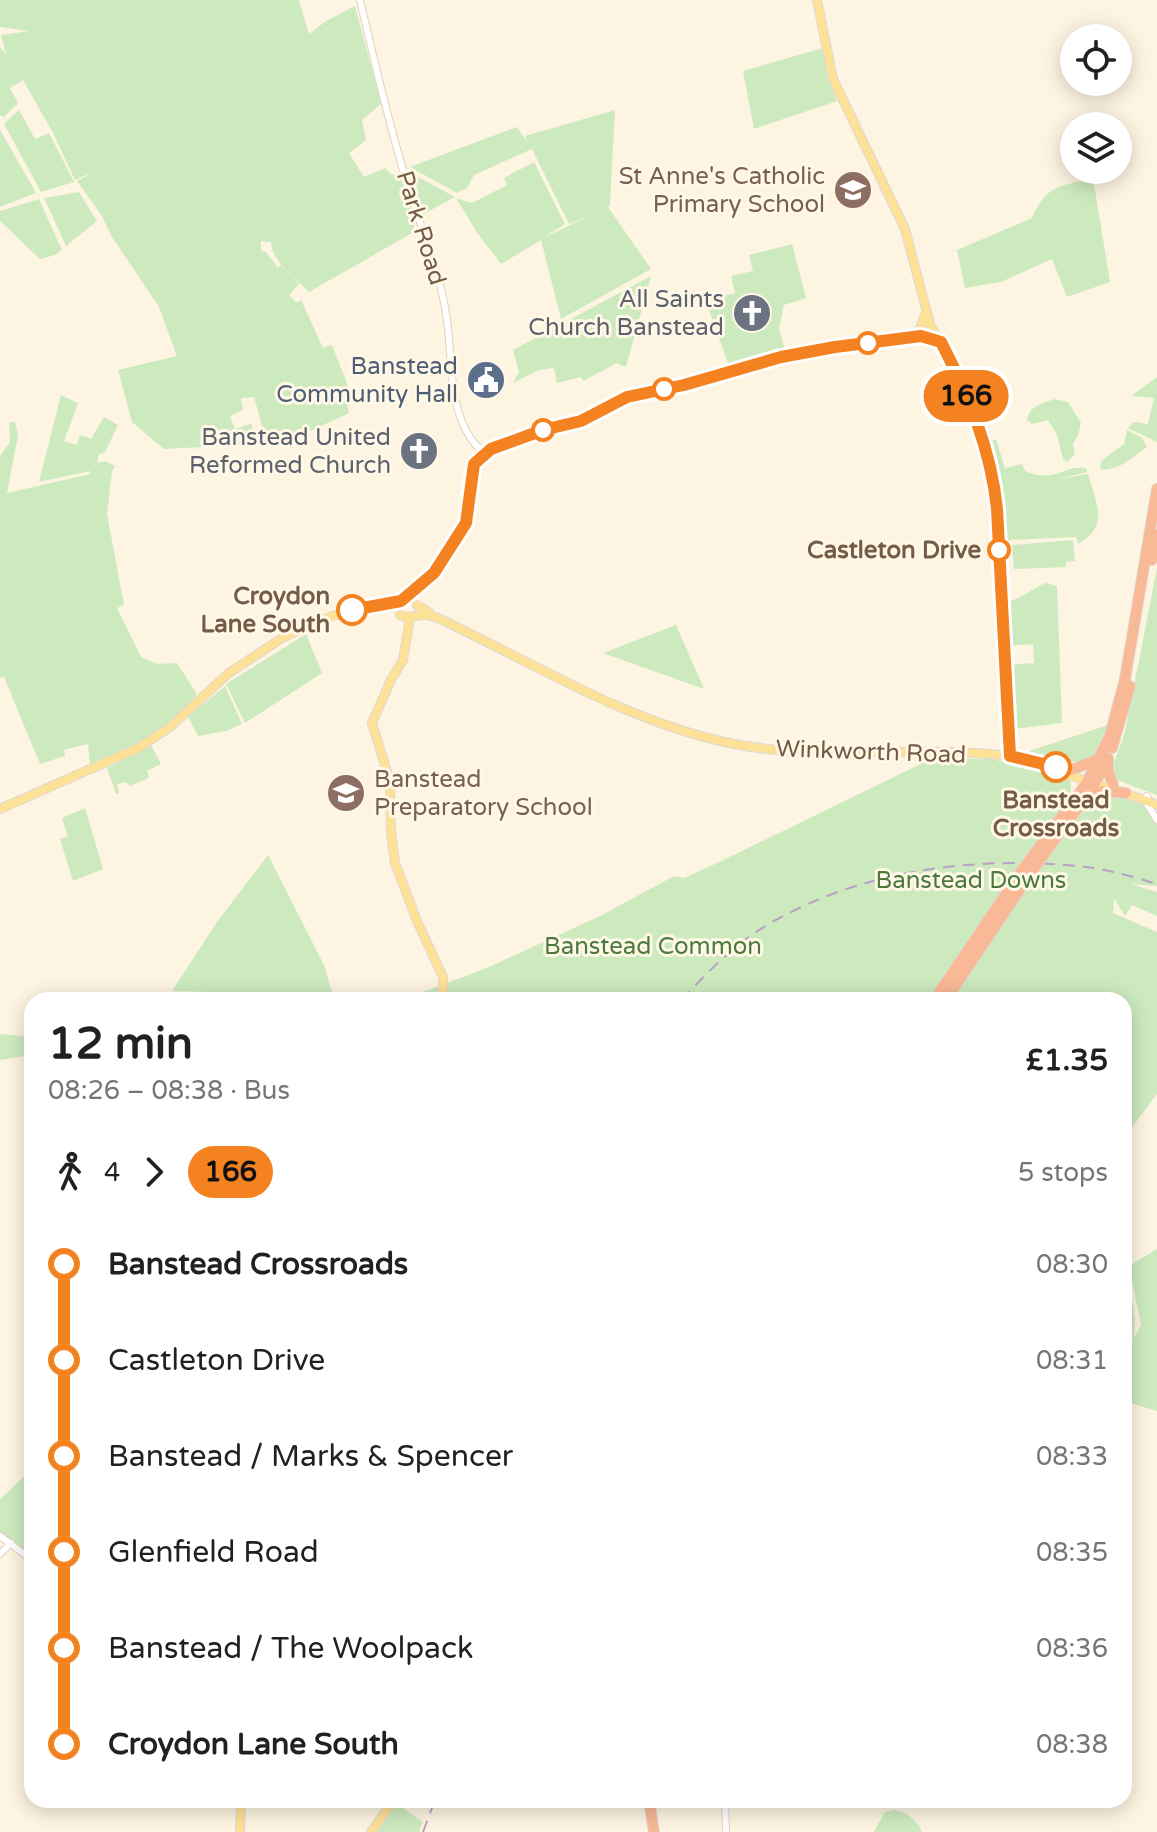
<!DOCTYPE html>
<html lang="en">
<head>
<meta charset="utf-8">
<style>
	:root { --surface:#fff; --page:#f2f2f2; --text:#202124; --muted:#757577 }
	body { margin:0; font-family:"Varela Round",sans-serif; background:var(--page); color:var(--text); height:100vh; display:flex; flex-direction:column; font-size:30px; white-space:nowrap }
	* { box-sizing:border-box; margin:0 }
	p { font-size:26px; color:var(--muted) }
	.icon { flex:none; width:44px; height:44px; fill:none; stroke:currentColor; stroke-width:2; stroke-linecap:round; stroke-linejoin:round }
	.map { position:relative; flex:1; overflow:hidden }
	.details { position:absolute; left:24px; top:992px; width:1108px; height:816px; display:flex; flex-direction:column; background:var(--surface); border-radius:24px; box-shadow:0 4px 20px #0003 }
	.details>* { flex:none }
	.badge { padding:0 16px; border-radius:26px; font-size:28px; line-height:52px }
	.tools { position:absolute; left:1060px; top:24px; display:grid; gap:16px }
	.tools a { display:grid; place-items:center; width:72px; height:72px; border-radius:50%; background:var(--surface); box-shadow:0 4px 20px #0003; font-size:40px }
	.map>.badge { position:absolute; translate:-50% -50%; box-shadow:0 0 0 4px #fff }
	.legs { display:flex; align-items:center; gap:12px; height:88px; padding:0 24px; font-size:26px }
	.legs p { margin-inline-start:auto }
	.summary { display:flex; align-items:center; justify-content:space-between; height:136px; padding:0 24px }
	h1 { font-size:44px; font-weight:700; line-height:60px }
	ul { padding:0 24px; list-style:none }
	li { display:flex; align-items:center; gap:28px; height:96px; font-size:30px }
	li i { display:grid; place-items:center; width:12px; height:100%; margin:0 10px; background:currentColor }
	li i::after { content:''; width:20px; height:20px; margin:-10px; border:6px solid; border-radius:50%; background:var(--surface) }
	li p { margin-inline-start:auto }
	li:first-child i { background:linear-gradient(#0000 50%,currentColor 0) }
	li:last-child i { background:linear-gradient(currentColor 50%,#0000 0) }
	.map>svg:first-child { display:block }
</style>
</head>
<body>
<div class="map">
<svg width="1157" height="1832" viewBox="0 0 1157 1832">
	<rect width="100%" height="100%" fill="#fdf4e1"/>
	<path fill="#cdeabf" d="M0,0H299L309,34L326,21L355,6L381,104L362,120L366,140L349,153L364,177L385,168L392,175L400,173L414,219V232L309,292C296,279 272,262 271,242L261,241V251L266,252L278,268L281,265L299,284L289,295L297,303L301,300L323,348L332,345L352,396L347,403L349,413L291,440L288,436L279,439L276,433L265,436L254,397L241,398L243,410L230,416L235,429L251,424L261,444L164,449L132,422L118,370L177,356L159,307L112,237L102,216L77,181L94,172L75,180L52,131L23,80L10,88L18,103L4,117L0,115V47L6,54L1,35L29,31L0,27Z
		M823,48L827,74L837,101L754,129L743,71Z
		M19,110L35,139L49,133L74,182L41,192L4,124Z
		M615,110L610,205L608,207L651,269L561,319L541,240L501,264L478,234L456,198L472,203L507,185L504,178L534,162L565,224L543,238L589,216L569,224L532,149L474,175L467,188L457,193L410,167L517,127L528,144L525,136Z
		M0,130L36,193L0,207Z
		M407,171L455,197L420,216Z
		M1093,178L1110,282L1067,297L1052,259L1001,282L965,288L957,250L1032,218C1047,184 1059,187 1093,178Z
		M79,192L97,221L66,246L44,198Z
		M39,199L62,250L55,255L40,259L0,221V211Z
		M792,244L806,298L784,305L779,329L786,354L729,366L705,299L735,293L731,276L753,271L749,255Z
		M651,276L626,367L617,363L583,381L581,377L557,383L554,368L539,370L513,383L519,372L513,350Z
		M1157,377V442L1128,428L1134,422L1148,424L1154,398L1131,396Z
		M61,395L78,403L64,441L77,445L80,435L91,439L104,417L118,425L105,452L99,454L97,463L106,461L115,466L112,471L107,514L124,605L117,608L141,657L157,664L177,663L197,694C172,728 127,750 90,766L88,744L64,750L65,756L40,764L4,677L0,678V456L10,442L9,423L15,422L18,435L7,493L90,474V471L39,482Z
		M1055,399L1068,402L1081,423L1078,436L1073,444L1075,454L1067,462L1063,459L1057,435L1048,420L1032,424L1027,420C1029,406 1043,403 1055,399Z
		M1127,430L1142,438L1147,447C1133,457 1117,472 1100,469L1101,461L1124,444Z
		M996,439L1005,468L1022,464L1025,471C1057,485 1065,462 1087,469V472L1059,479L1088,474C1096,502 1110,527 1078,544L1076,537L1008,540L1003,490H999L989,442Z
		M1073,540L1075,561L1066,562V567L1014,569L1012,545Z
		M1157,568V795L1117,780L1113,777L1112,769L1125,732Z
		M1046,583L1057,586L1062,723L1013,729L1010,665L1034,663L1033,644L1008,646L1006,602C1022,599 1032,588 1046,583Z
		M676,625L704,689L603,653Z
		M306,634L322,673L245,723L226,684Z
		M225,686L242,724L226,731L198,736L188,717Z
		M1108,725L1092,759L1064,763L1020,754Z
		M151,745L161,764L147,771L149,778L130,786L126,782L117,784L119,793L116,794L107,768Z
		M933,758L992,759L1068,778L1071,782V794L1094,797L1097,794L1116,795L1144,805L1157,825V886L1131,884L1157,892V916L1132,905L1125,916L1114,898L1113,913L1157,932V1094L1124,1138V1000H402L489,967L600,916L674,876L684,878L715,864Z
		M85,808L103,869L73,881L60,839L68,836L62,818Z
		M268,855L325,967L334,1000H290L287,994L172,991L217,922Z
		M0,1034L32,1037V1055L0,1060Z
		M1157,1249V1411L1124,1401V1357L1133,1340L1124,1339V1252L1135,1319L1134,1338L1141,1325L1129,1266Z
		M32,1469V1560L0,1536V1499Z
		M396,1803L423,1822L419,1832H374Z
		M895,1810C907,1812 918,1821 922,1832H874L885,1812Z"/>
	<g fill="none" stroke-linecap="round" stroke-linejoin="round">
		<defs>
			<path id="minor" d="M360,0C375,64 390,128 409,190C423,233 441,275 447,320C453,363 447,422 484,453
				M1147,796V804L1157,820
				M0,1536L32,1560
				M0,1554L11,1543
				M725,1800L726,1832"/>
			<path id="major" d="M817,0L833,79L905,229L930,324L961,383L982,435L991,469L997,509L1010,756
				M911,336L920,329L926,312
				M417,605L430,613
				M400,615C413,621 418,610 438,618C536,664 626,722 734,744C826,762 921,743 1013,757C1029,759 1045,765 1059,771C1091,784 1125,792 1157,805
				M410,618L403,660L391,680L372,723L390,781L391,833L395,863L417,921L443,977V989L439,1000
				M0,809L138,748L170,727L229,673L282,638L332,616L406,599L434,573L466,523L474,464L491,449L543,430L581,421L627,397L684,385L781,357L911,336H921L941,342
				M240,1832L241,1800
				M371,1832L394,1800"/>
			<path id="highway" d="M1152,560L1157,535
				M1112,748L1130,686
				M1108,758V771L1113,784
				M1071,770L1101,758
				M1087,796L1103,791L1126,793
				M1034,854L1086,784L1110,735L1125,679L1157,489
				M1043,856L1093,787L1106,762
				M934,1000L1022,870
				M946,1000L1031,873
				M649,1800L654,1832"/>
		</defs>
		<use href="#minor" stroke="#e1d1bd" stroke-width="8"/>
		<use href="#major" stroke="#ded8d3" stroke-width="10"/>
		<use href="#highway" stroke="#ded8d3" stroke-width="12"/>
		<use href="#minor" stroke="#fff" stroke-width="6"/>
		<use href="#major" stroke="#fde197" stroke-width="8"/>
		<use href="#highway" stroke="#f9b996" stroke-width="10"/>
		<path stroke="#b8a0c6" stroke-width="2" stroke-dasharray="12 8" stroke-linecap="butt" d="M682,1000C707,972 736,943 769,924C863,869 979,855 1086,867C1110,870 1134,877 1157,884
			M423,1832L435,1800"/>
		<defs>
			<path id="highway-bridge" d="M1022,870L1034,854
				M1031,873L1043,856"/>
		</defs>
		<use href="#highway-bridge" stroke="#ded8d3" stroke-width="12" stroke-linecap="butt"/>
		<use href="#highway-bridge" stroke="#f9b996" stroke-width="10"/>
	</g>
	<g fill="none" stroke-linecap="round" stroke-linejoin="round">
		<defs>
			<path id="line-1" d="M352,610L401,601L434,573L466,523L474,464L491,449L543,430L581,421L627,397L684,385L781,357L835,347L921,336L941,342C968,394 991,449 997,509L1010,756L1056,767"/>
		</defs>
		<use href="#line-1" stroke="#fff" stroke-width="18"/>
		<use href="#line-1" stroke="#f58220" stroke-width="12"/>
	</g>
	<defs>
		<symbol id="school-disc" viewBox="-11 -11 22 22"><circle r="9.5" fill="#8d6e63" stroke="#fff8e7"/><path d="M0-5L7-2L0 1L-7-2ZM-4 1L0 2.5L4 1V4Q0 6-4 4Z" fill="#fff"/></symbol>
		<symbol id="church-disc" viewBox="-11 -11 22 22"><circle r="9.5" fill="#6b7280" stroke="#fff8e7"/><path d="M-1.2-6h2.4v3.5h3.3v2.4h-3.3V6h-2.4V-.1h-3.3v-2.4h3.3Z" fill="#fff"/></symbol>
		<symbol id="civic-disc" viewBox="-11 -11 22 22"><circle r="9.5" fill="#5c6f8a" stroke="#fff8e7"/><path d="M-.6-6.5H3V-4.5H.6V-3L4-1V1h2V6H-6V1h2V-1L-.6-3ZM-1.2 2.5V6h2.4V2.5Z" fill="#fff"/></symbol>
	</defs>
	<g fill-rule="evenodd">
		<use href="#school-disc" x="831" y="168" width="44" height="44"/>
		<use href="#church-disc" x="730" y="291" width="44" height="44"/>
		<use href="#civic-disc" x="464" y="358" width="44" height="44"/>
		<use href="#church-disc" x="397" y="429" width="44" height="44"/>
		<use href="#school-disc" x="324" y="771" width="44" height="44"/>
	</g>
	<g fill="#fff" stroke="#f58220" stroke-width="4">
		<circle cx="868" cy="343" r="10"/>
		<circle cx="664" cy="389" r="10"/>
		<circle cx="543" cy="430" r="10"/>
		<circle cx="999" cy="550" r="10"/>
		<circle cx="352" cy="610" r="14"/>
		<circle cx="1056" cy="767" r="14"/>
	</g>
	<g text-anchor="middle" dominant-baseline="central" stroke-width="6" stroke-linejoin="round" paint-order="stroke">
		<g font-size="24" fill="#785e54" stroke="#fff8e7" text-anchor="end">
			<text x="825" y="176">St Anne's Catholic<tspan x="825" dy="28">Primary School</tspan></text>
			<text x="374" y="779" text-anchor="start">Banstead<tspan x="374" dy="28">Preparatory School</tspan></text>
		</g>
		<g font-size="24" fill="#745c47" stroke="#fff8e7">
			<text transform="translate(421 228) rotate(73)">Park Road</text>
			<text transform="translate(871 752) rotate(2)">Winkworth Road</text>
		</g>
		<g font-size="24" fill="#5b616d" stroke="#fff8e7" text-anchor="end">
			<text x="724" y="299">All Saints<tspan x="724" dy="28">Church Banstead</tspan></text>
			<text x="391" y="437">Banstead United<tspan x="391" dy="28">Reformed Church</tspan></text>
		</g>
		<g font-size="24" fill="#4e5e75" stroke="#fff8e7" text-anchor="end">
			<text x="458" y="366">Banstead<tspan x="458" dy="28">Community Hall</tspan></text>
		</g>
		<g font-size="24" font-weight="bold" fill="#745c47" stroke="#fff8e7" text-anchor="end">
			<text x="981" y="550">Castleton Drive</text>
			<text x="330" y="596">Croydon<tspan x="330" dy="28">Lane South</tspan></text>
			<text x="1056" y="800" text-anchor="middle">Banstead<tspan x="1056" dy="28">Crossroads</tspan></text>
		</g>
		<g font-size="24" fill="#4b7a3f" stroke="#fff8e7">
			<text x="971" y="880">Banstead Downs</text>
			<text x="653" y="946">Banstead Common</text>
		</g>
	</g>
</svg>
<div class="tools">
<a><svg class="icon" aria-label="locate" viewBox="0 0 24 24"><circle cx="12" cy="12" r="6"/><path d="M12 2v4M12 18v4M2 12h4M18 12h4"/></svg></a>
<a><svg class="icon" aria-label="layers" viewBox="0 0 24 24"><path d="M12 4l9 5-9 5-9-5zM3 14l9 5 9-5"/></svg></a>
</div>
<b class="badge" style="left:966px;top:396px;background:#f58220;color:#111">166</b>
<section class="details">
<div class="summary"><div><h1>12 min</h1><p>08:26 – 08:38 · Bus</p></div><b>£1.35</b></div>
<div class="legs"><svg class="icon" aria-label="walk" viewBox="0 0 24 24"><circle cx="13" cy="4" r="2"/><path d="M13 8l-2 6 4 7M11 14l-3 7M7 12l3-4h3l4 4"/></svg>4<svg class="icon" aria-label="forward" viewBox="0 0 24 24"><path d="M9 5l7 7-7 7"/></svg><b class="badge" style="background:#f58220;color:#111">166</b><p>5 stops</p></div>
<ul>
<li><i style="color:#f58220"></i><b>Banstead Crossroads</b><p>08:30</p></li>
<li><i style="color:#f58220"></i><span>Castleton Drive</span><p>08:31</p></li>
<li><i style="color:#f58220"></i><span>Banstead / Marks &amp; Spencer</span><p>08:33</p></li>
<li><i style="color:#f58220"></i><span>Glenfield Road</span><p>08:35</p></li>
<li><i style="color:#f58220"></i><span>Banstead / The Woolpack</span><p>08:36</p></li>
<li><i style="color:#f58220"></i><b>Croydon Lane South</b><p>08:38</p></li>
</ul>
</section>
</div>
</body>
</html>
